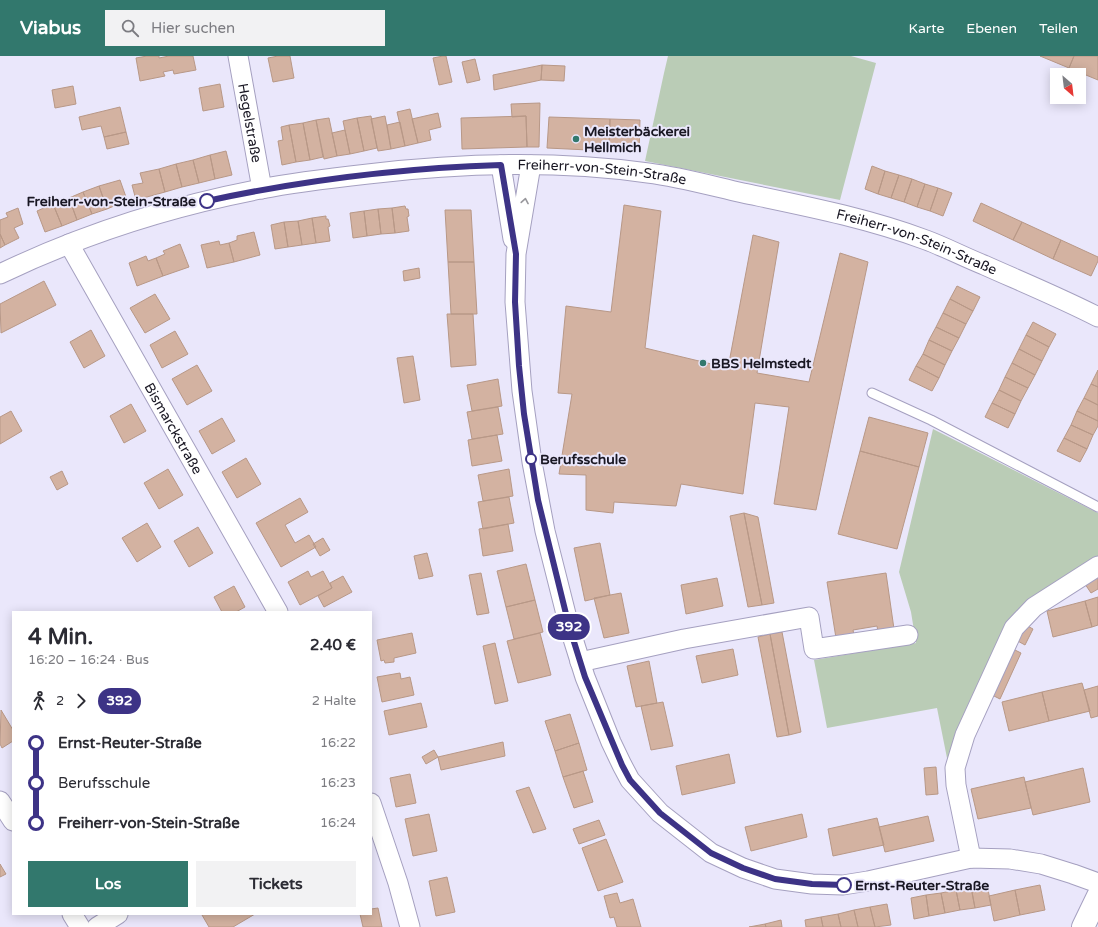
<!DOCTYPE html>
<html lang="de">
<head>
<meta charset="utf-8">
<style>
	:root { --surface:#fff; --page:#f2f2f3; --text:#2b2b33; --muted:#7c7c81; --accent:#32786d }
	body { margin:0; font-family:"Varela Round",sans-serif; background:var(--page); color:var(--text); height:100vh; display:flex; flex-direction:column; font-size:15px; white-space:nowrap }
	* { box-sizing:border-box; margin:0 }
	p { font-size:13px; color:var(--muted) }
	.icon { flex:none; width:22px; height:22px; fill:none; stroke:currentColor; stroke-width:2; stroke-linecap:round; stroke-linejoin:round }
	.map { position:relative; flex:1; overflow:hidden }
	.panel { position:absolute; left:12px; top:555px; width:360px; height:304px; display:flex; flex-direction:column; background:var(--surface); border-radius:0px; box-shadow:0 2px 10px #0003 }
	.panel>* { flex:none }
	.badge { padding:0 8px; border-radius:13px; font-size:14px; line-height:26px }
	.needle { width:26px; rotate:152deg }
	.buttons { position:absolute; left:1050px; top:12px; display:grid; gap:8px }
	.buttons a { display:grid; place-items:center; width:36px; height:36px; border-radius:0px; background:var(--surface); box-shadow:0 2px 10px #0003; font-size:20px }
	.map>.badge { position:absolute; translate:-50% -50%; box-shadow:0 0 0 2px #fff }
	.legs { display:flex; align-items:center; gap:6px; height:44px; padding:0 16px; font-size:13px }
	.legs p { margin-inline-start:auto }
	.overview { display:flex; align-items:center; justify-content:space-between; height:68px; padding:0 16px }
	h1 { font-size:22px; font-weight:700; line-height:30px }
	.action { display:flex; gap:8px; margin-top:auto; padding:8px 16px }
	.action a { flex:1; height:46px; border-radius:0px; background:var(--accent); color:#fff; font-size:16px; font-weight:700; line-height:46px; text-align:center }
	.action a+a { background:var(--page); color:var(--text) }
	ul { padding:0 16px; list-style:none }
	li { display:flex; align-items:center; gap:14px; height:40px; font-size:15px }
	li i { display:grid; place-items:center; width:6px; height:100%; margin:0 5px; background:currentColor }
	li i::after { content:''; width:10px; height:10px; margin:-5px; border:3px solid; border-radius:50%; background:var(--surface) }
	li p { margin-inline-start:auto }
	li:first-child i { background:linear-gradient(#0000 50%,currentColor 0) }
	li:last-child i { background:linear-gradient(currentColor 50%,#0000 0) }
	header { display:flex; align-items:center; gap:24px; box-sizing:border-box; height:56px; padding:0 20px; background:var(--accent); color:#fff }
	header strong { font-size:19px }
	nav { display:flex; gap:22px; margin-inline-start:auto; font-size:14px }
	.search { width:280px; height:36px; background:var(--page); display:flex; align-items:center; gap:10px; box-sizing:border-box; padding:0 14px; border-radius:0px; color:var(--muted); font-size:15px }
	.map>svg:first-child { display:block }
</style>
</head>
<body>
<header>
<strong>Viabus</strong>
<div class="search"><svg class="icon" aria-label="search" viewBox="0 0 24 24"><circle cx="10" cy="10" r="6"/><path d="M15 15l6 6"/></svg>Hier suchen</div>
<nav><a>Karte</a><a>Ebenen</a><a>Teilen</a></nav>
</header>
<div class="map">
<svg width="1098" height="871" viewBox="0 0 1098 871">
	<rect width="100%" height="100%" fill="#eae7fb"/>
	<path fill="#baccb6" d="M668,0H851L876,7L840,144L645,105L664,17Z
		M933,373L1098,457V505L1028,552L948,707L937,652L827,672L814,604L916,587L911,556L899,516Z"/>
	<path fill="#d3b2a1" stroke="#b89887" d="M147,0H159V2L169,0H193L196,14L174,18L173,14L163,16L165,20L140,25L136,2Z
		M278,0H290L294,22L273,26L268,2Z
		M443,0H446L452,26L439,29L433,2Z
		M1040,0H1074L1069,12Z
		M1074,0H1098V24L1069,12Z
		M475,3L480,24L467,27L462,6Z
		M542,9L565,10L564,25L541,24Z
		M542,9L541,24L494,34L493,19Z
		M220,28L224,51L203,55L199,32Z
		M73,30L76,48L55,52L52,34Z
		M540,47L539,91H527L526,60L512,61L511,48Z
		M120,51L126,76L104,81L101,70L82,74L79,61Z
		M410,53L418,87L405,90L397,56Z
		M438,57L441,71L429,74L431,84L418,87L412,63Z
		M371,60L377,92L364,95L357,62Z
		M385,60L391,93L378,95L371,63Z
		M526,60L527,91L462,93L461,62Z
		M549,61L610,63L609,95L547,92Z
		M329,62L337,100L324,103L316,64Z
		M357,62L364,95L350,98L343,65Z
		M610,63L640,64L639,96L609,95Z
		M316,64L323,101L310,104L303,67Z
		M400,66L405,90L391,93L387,69Z
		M303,67L310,104L296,106L289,69Z
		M289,69L296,106L282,109L278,85L283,84L281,71Z
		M345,74L350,98L337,100L332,77Z
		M126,76L129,88L107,93L104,81Z
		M226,95L232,119L215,123L210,99Z
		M210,99L215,123L199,127L193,104Z
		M193,104L199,127L182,131L176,108Z
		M176,108L182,131L165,136L159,113Z
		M872,110L885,115L878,138L865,133Z
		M159,113L165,136L136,144L132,129L143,127L140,117Z
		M885,115L899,119L891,142L878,138Z
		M899,119L912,123L904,146L891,142Z
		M912,123L925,128L917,151L904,146Z
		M120,124L126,141L120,143L121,147L107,153L99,130Z
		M925,128L938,132L930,155L917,151Z
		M99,130L107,153L92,158L83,136Z
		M938,132L952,137L943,160L930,155Z
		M83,136L92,158L77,164L69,142Z
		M69,142L77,164L62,170L53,148Z
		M981,147L1022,166L1013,184L973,165Z
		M53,148L62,170L45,176L37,155Z
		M624,149L661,155L645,292L728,312L753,179L779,186L757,317L809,326L840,197L868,206L816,454L774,448L789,351L755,347L743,438L681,428L676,450L614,446L613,457L586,454V419L559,418L572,338L558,337L566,250L611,256Z
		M405,150L406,153H408L409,160L407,161L409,175L395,177L392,152Z
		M18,152L23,168L14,172L19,182L5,189L0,178V164L8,161L6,157Z
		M392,152L395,177L381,178L378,153Z
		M378,153L381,178L367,180L364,155Z
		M445,154H471L474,206H448Z
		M364,155L367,180L353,182L350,157Z
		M326,160V163H328L330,170L328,171L330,185L316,187L312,162Z
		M312,162L316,187L302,189L298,165Z
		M298,165L302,189L288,191L284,166Z
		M284,166L288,191L275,193L271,169Z
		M1022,166L1061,184L1053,203L1013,184Z
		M254,176L260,199L234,206L229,187L237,184V180Z
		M0,178L5,189L0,192Z
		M1061,184L1098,201V205L1091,220L1053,203Z
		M219,185L220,189L229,187L234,206L207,212L201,189Z
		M180,188L189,211L163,220L156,202L165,198L163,195Z
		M146,200L148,205L156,202L163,220L137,230L129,207Z
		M448,206H474L477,258H451Z
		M419,212L420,222L404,225L403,215Z
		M44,225L56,249L1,277L0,248Z
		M957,230L980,241L973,255L950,243Z
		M155,238L170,263L145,277L130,252Z
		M950,243L973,255L966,268L943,257Z
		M943,257L966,268L959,282L936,271Z
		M447,258H473L476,309L451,311Z
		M1033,266L1056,278L1049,291L1026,279Z
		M936,271L959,282L952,295L929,284Z
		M91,274L105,300L84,312L70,286Z
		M175,275L188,298L162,312L150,289Z
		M1026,279L1049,291L1042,305L1019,293Z
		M929,284L952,295L945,309L923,298Z
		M1019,293L1042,305L1035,319L1012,307Z
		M923,298L945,309L939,322L916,310Z
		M413,300L420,344L404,347L397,302Z
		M1012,307L1035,319L1028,332L1005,321Z
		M197,309L212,335L187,349L172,323Z
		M916,310L939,322L932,335L909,324Z
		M1098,314V331L1091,328Z
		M1005,321L1028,332L1021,345L999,334Z
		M498,323L502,350L472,355L467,329Z
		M1091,328L1098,331V349L1084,342Z
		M999,334L1021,345L1015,358L992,347Z
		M1084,342L1098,349V365L1077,355Z
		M992,347L1015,358L1008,372L985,361Z
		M131,348L146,375L124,387L110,360Z
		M498,351L503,378L472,383L467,356Z
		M11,355L22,375L0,388V361Z
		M1077,355L1098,365V370L1093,379L1071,369Z
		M869,361L928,377L919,411L860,395Z
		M222,362L235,385L212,398L199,375Z
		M1071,369L1093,379L1087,393L1064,382Z
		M497,379L502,405L472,410L468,384Z
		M1064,382L1087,393L1080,406L1057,395Z
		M860,395L919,411L897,493L838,478Z
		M246,402L261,428L237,442L222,416Z
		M168,413L183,439L159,453L144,427Z
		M509,413L513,440L483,445L478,419Z
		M62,415L68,428L57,434L50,421Z
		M509,441L514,467L483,473L478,446Z
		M300,442L308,456L285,469L295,487L309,479L316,491L281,511L256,467Z
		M744,457L758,461L774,547L762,549Z
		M744,457L762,549L748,551L730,460Z
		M147,467L161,491L137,506L122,482Z
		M508,468L513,495L483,500L479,473Z
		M198,471L213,497L189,511L174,485Z
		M323,482L330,494L320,500L313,488Z
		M600,487L610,539L585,545L574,492Z
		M427,497L433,520L419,523L414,500Z
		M526,508L535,544L506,551L497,515Z
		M308,515L311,521L323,515L332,532L300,549L288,526Z
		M1098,516V533L1091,537L1083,525Z
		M481,517L489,557L477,559L469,519Z
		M886,517L894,573L878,576L877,570L853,574L854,579L836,582L827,526Z
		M343,520L352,536L324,551L318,540L332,532L330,527Z
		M717,522L723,550L686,558L681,529Z
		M234,530L245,551L236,556H222L214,541Z
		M621,537L629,577L604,582L594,542Z
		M1098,541V569L1092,571L1085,545Z
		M535,544L543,576L514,583L506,551Z
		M1085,545L1092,571L1053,581L1047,555Z
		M1022,567L1033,573L1025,589L1014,583Z
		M782,576L801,676L789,679L770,578Z
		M412,577L416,597L394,602V606L385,607L384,604L381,605L377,584Z
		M540,577L551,619L518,627L507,585Z
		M770,578L789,679L777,681L758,581Z
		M495,587L508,645L495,648L483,590Z
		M1009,591L1021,597L1000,643L988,637Z
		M733,593L738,619L702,627L696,600Z
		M649,605L657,647L636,651L627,610Z
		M400,617L401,623L410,621L414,639L382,646L377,621Z
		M1082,627L1090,655L1049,665L1042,636Z
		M1098,630V660L1091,662L1084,634Z
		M1042,636L1049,665L1009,675L1002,646Z
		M663,646L673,690L651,694L641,650Z
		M421,647L427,671L389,679L384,655Z
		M1,654L13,674V685L2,692L0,688Z
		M570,658L579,687L555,695L545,665Z
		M503,686L505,700L441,714L438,701Z
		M579,687L587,714L563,721L555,695Z
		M434,694L438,701L426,708L422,701Z
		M729,698L735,727L682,739L676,710Z
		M936,711L938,738L926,739L924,712Z
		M1083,712L1090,746L1033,759L1025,726Z
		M583,715L593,746L574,752L563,721Z
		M410,718L416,747L396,751L390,722Z
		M1024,721L1031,752L978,763L971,733Z
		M529,731L546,773L533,777L516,735Z
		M429,758L437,795L413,800L405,763Z
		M802,758L807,781L751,795L745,771Z
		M928,760L934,785L885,796L879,771Z
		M877,762L884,789L833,800L828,773Z
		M599,764L605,779L579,788L573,773Z
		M606,783L623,826L598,835L582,792Z
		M0,808L6,818L0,821Z
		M447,821L455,856L436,860L429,825Z
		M987,828L991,849L975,852L971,831Z
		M1040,829L1045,854L1020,859L1015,834Z
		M971,831L975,852L960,854L956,834Z
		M956,834L960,854L945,857L941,837Z
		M1015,834L1020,859L994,865L989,840Z
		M617,837L620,847L633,843L641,871H617L614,861L610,862L604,840Z
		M941,837L945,857L929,860L926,839Z
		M926,839L929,860L914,863L911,842Z
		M887,848L891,869L875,871L870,851Z
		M870,851L875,871H858L854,854Z
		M378,852L382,871H363L360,858H371V853Z
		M854,854L858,871H841L838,858Z
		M204,858H255L233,871H209L202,859Z
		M838,858L841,871H823L821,861Z
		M821,861L823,871H806L805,864Z
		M781,864L782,871H766L765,868Z
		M765,868L766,871H749Z"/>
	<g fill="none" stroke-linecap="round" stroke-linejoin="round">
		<defs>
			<path id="lane" d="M872,337L931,364L1098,451"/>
			<g id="street">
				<path id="s1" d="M238,0L262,133"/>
				<path d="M501,109L513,183"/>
				<path d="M531,109L516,198L515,246L522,335L532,406L545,475L569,570L585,621L611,686L622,709L630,724L660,757L711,797L743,812L775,823L812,828L843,829L868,825L971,802L1010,803L1041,808L1073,818L1098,827"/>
				<path id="s2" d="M69,188L278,556"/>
				<path id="s3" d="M0,218C81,179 172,150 261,133C296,126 332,122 368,118C461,107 555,104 648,117C680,121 712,130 743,137C805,150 867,162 926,184C945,191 964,201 984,209C1022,226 1061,242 1098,261"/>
				<path d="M580,606L684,583L809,561L814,593L908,579"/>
				<path d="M0,745L13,765"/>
				<path d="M371,747L398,827L410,871"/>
				<path d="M971,802L956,729L955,712L965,679L1014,572L1034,551L1098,510"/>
				<path d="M72,858L80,871"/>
				<path d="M97,871L118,858"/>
			</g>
			<path id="secondary" d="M1083,871L1098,840"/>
		</defs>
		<use href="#lane" stroke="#a5a0c0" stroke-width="11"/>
		<use href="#street" stroke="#a5a0c0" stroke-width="21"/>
		<use href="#secondary" stroke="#a5a0c0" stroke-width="24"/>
		<use href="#lane" stroke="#fff" stroke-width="9"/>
		<use href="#street" stroke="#fff" stroke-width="19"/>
		<use href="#secondary" stroke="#fff" stroke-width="22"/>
	</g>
	<defs><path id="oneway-chevron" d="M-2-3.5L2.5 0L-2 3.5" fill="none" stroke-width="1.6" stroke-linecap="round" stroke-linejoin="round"/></defs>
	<use stroke="#98979c" href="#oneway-chevron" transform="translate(525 145) rotate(-80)"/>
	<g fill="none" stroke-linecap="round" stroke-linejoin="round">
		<defs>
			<path id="line-1" d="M207,145C304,124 401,112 501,109L516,198L515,246L519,310L524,358L538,444L569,570L585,621L622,709L630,724L660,757L711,797L743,812L775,823L812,828L844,829"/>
		</defs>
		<use href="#line-1" stroke="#fff" stroke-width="9"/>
		<use href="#line-1" stroke="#3d3386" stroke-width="6"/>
	</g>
	<g fill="#32786d" stroke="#eae7fb" stroke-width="1.5">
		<circle cx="576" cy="83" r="4"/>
		<circle cx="703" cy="307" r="4"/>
	</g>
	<g fill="#fff" stroke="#3d3386" stroke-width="2">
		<circle cx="207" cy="145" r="7"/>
		<circle cx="531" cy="403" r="5"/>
		<circle cx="844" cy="829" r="7"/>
	</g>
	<g text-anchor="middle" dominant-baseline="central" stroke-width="4" stroke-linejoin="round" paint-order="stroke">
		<g font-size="14" fill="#191723" stroke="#eae7fb">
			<text stroke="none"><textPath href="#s1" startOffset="68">Hegelstraße</textPath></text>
			<text stroke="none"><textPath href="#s3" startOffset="618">Freiherr-von-Stein-Straße</textPath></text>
			<text stroke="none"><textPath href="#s3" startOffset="942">Freiherr-von-Stein-Straße</textPath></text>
			<text stroke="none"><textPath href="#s2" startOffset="212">Bismarckstraße</textPath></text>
		</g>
		<g font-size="14" font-weight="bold" fill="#191723" stroke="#eae7fb" text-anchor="start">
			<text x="584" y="75">Meisterbäckerei<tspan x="584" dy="16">Hellmich</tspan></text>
			<text x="711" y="307">BBS Helmstedt</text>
		</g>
		<g font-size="14" font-weight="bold" fill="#191723" stroke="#eae7fb" text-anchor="start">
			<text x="196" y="145" text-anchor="end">Freiherr-von-Stein-Straße</text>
			<text x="540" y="403">Berufsschule</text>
			<text x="855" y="829">Ernst-Reuter-Straße</text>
		</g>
	</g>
</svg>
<div class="buttons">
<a><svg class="needle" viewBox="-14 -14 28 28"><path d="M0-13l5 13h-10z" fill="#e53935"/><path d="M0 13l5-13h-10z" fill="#7c7c81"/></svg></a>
</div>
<b class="badge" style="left:569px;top:571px;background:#3d3386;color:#fff">392</b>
<section class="panel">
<div class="overview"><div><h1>4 Min.</h1><p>16:20 – 16:24 · Bus</p></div><b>2.40 €</b></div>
<div class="legs"><svg class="icon" aria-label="walk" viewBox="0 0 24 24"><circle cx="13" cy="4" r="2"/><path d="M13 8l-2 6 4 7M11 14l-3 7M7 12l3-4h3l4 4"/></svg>2<svg class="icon" aria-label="forward" viewBox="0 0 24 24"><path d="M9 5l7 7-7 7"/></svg><b class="badge" style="background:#3d3386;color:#fff">392</b><p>2 Halte</p></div>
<ul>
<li><i style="color:#3d3386"></i><b>Ernst-Reuter-Straße</b><p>16:22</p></li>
<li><i style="color:#3d3386"></i><span>Berufsschule</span><p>16:23</p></li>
<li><i style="color:#3d3386"></i><b>Freiherr-von-Stein-Straße</b><p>16:24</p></li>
</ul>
<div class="action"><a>Los</a><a>Tickets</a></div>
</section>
</div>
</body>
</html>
